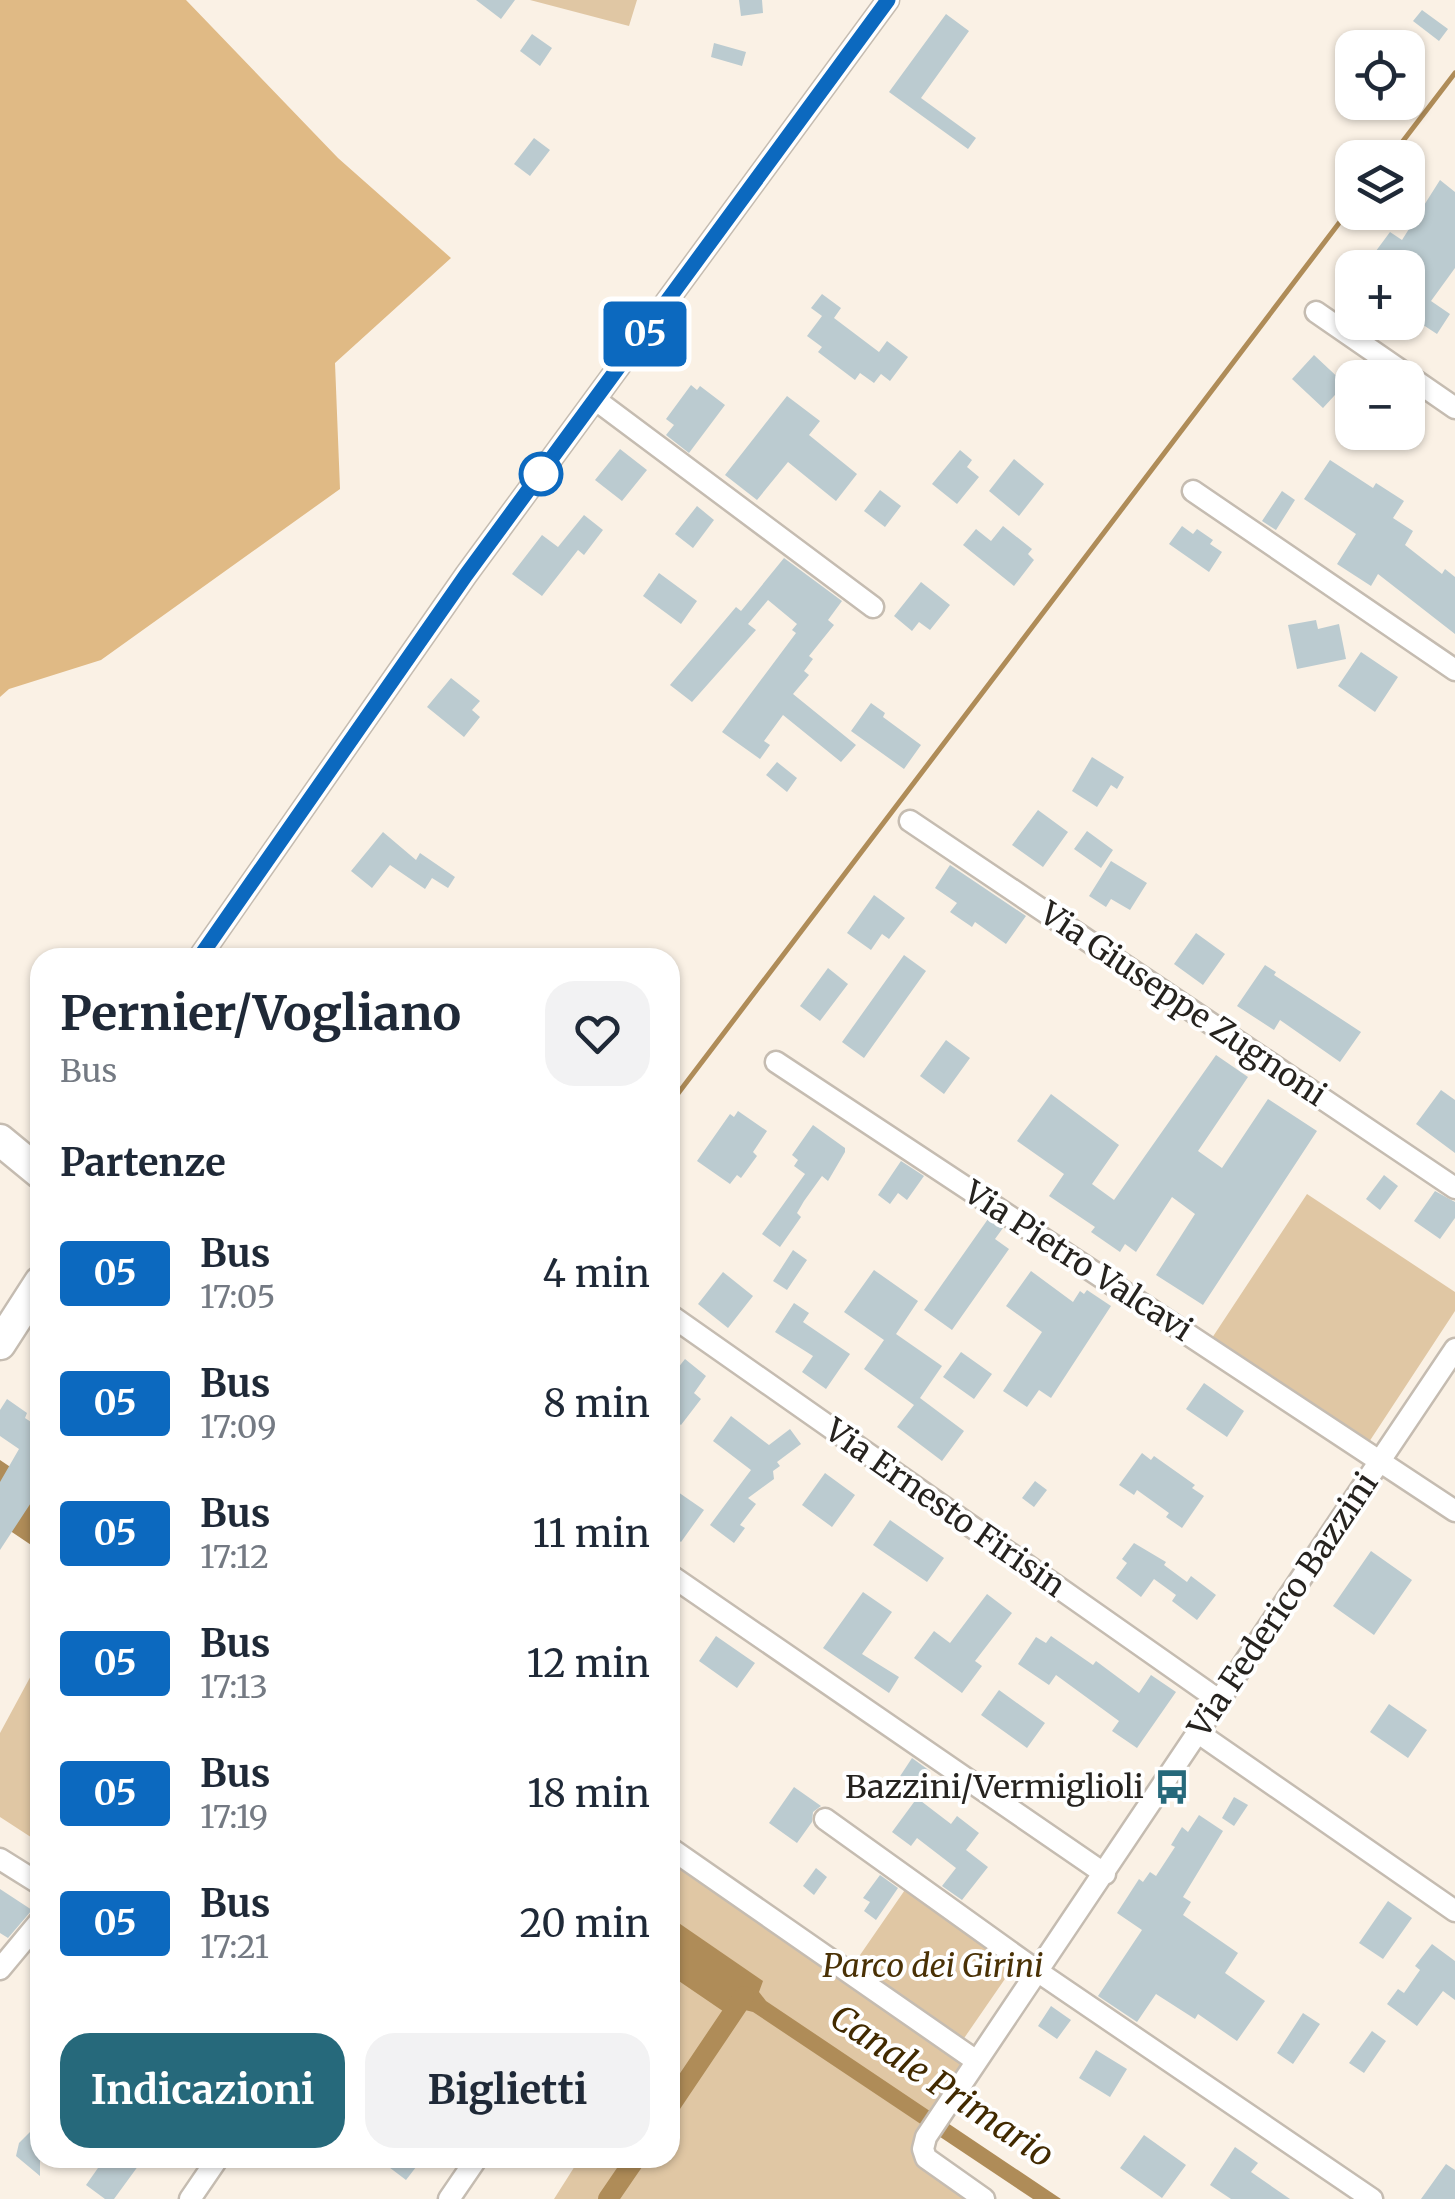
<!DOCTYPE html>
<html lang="it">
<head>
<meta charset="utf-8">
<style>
	:root { --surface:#fff; --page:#f2f2f3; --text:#1f2937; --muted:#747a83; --accent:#26697b }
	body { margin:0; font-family:Merriweather,serif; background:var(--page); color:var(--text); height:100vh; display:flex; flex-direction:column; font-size:38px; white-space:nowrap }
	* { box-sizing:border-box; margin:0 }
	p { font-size:32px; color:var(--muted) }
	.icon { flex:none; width:55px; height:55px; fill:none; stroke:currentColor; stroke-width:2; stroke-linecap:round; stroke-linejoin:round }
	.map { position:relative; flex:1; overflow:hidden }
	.side { position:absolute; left:30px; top:948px; width:650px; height:1220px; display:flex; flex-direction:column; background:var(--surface); border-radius:30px; box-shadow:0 2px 8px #0004 }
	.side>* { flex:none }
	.badge { padding:0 20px; border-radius:8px; font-size:35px; line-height:65px }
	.tools { position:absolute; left:1335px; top:30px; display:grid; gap:20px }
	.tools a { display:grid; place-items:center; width:90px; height:90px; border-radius:20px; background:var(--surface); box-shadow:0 2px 8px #0004; font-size:50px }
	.map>.badge { position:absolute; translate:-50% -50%; box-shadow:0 0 0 5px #fff }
	h2 { padding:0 30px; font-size:38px; line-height:90px }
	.round { display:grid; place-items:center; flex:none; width:105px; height:105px; border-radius:30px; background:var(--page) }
	.summary { display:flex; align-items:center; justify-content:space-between; height:170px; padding:0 30px }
	h1 { font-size:48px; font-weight:700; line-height:75px }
	.button { display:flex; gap:20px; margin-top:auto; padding:20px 30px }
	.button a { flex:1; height:115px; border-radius:30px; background:var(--accent); color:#fff; font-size:40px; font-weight:700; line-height:115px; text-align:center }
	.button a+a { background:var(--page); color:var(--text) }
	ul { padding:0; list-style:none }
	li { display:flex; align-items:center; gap:30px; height:130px; padding:0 30px }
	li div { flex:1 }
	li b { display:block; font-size:38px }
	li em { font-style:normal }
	li .badge { min-width:110px; font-weight:700; text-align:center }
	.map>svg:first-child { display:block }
</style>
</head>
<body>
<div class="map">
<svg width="1455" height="2199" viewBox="0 0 1455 2199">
	<rect width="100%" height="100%" fill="#faf1e5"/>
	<path fill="#e0c7a4" d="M530,0H637L629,26Z
		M1307,1194L1455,1292V1311L1369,1442L1212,1338Z
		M40,1659V1843L0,1817V1733Z
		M670,1848L849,1971L909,1884L1018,1960L958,2047L975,2060L923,2149L984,2199H554L580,2158H670Z"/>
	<path fill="#e0ba85" d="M0,0H186L338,158L451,258L335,363L340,489L101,660L9,689L0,697Z"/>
	<path fill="#af8c58" d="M0,1460L40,1487V1551L0,1524Z
		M670,1917L763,1981L759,1992L766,2001L1061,2199H1033L753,2012L745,2010L736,2020L670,1975Z"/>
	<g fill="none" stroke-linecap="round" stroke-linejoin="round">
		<path stroke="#af8c58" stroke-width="5" d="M1390,158L1455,73
			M670,1104L1352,206"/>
		<path stroke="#af8c58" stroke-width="20" d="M670,2106L744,1996
			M608,2199L636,2158"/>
	</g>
	<path fill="#bbcbd0" d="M476,0H515L501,19Z
		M739,0H762L763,13L741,16Z
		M1422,10L1448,29L1439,41L1413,21Z
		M946,14L969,31L921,98L976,138L968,149L889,92Z
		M532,34L552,48L540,66L520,51Z
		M714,43L746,52L742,66L711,57Z
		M534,138L550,150L530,176L514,164Z
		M1440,180L1455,192V268L1431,301L1450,314L1437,334L1408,315V268H1390L1373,255L1390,232L1402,240Z
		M822,294L841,308L834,318L879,352L887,341L908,357L890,381L881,374L874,383L860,373L855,380L818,352L822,347L807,336L822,316L811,308Z
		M1314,355L1345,384L1323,408L1292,379Z
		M691,385L697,390L700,386L725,405L689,453L666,435L674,425L666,419Z
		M787,396L820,421L809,435L857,474L836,501L788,462L757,500L725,475Z
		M620,449L647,470L622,501L595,480Z
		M960,450L972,460L967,467L979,477L957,504L932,484Z
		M1014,459L1044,484L1019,516L989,491Z
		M1330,460L1373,488L1376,483L1404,501L1393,518L1413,531L1405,545L1442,574L1445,569L1455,577V634L1378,574L1371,586L1337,564L1356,534L1304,499Z
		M880,490L901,506L885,527L864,511Z
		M1282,491L1295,500L1276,530L1262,521Z
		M697,506L714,520L693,548L675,534Z
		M584,515L603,530L584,555L578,550L542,596L512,574L542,535L558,547Z
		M1003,526L1032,549L1028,554L1034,560L1014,586L963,545L976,529L991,541Z
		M1182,526L1193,534L1197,529L1213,540L1210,544L1222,552L1209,572L1169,544Z
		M784,558L842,601L828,620L834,625L809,656L813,659L804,671L809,675L793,694L856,745L841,762L783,715L764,741L770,745L760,759L722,732L796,633L792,630L797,624L768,600L748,624L756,630L692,702L670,685L736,607L741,611Z
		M659,573L697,601L681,624L643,596Z
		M921,582L950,605L930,630L919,622L912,631L894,616Z
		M1316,620L1318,629L1339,624L1346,659L1297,669L1288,625Z
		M1361,652L1398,677L1375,712L1338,686Z
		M451,678L480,701L472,710L480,717L464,737L427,707Z
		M871,703L885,713L883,717L921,745L904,769L851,731Z
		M1092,757L1124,777L1117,789L1111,785L1097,807L1072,791Z
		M777,762L797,778L787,792L766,775Z
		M1038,810L1068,832L1043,867L1012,845Z
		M1087,831L1113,850L1101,868L1074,849Z
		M383,832L416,860L420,853L455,877L448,888L432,878L425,889L390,865L372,888L351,871Z
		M1111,861L1147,883L1130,910L1111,899L1106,907L1089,896Z
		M950,865L1026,916L1006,944L975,922L972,927L950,912L957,903L935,888Z
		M874,895L905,918L889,939L882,934L871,950L847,933Z
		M1196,933L1225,954L1203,985L1174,964Z
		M904,955L926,971L864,1058L842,1042Z
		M1265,965L1276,972L1274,975L1361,1032L1340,1062L1280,1020L1274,1030L1237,1006Z
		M828,968L848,984L820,1021L800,1006Z
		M946,1040L970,1058L944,1094L920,1076Z
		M1216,1055L1248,1077L1198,1151L1222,1168L1268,1099L1317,1131L1203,1305L1156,1275L1195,1214L1172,1197L1136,1252L1125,1244L1120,1252L1091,1232L1095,1227L1049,1196L1064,1174L1017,1141L1051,1094L1119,1145L1092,1184L1114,1200Z
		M1441,1090L1455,1100V1153L1416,1124Z
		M738,1111L767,1131L753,1152L757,1156L741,1178L737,1175L730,1184L697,1161L730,1114L734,1117Z
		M813,1125L845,1148V1152L828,1181L822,1176L804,1201L797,1213L801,1217L780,1247L762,1234L805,1174L794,1166L798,1160L792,1155Z
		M901,1161L924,1176L907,1200L898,1193L890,1204L878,1195Z
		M1384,1175L1398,1186L1380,1210L1366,1199Z
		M1435,1191L1455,1202V1218L1440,1239L1414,1221Z
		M988,1219L1003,1228L995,1239L1009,1249L952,1330L924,1310Z
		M793,1250L807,1260L787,1290L773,1281Z
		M874,1270L918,1301L896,1334L942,1366L920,1398L964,1431L942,1461L897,1427L914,1405L864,1369L884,1340L844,1312Z
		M1031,1271L1073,1302L1080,1291L1084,1294L1087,1290L1111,1306L1051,1398L1039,1390L1027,1407L1003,1391L1042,1332L1006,1306Z
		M723,1272L753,1296L728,1328L698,1304Z
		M794,1303L809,1313L803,1322L850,1354L826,1389L802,1372L813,1356L775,1332Z
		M961,1352L992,1374L974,1399L943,1377Z
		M685,1359L706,1376L694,1393L701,1399L681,1425L670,1417V1378Z
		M1204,1383L1244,1411L1227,1437L1186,1409Z
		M7,1399L27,1413L25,1418L40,1428V1489L0,1550V1482L19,1449L0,1436V1410Z
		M731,1416L769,1445L790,1429L801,1444L777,1462L780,1466L773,1471L774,1479L748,1498L756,1504L740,1525L745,1528L734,1543L710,1525L751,1470L713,1441Z
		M1142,1453L1151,1460L1154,1456L1195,1485L1192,1488L1204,1496L1182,1528L1166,1517L1169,1513L1137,1490L1134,1495L1119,1485Z
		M825,1473L855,1495L832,1527L802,1505Z
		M1035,1481L1047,1490L1034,1507L1022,1498Z
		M678,1492L704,1510L681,1542L670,1534V1503Z
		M890,1520L944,1558L927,1582L873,1545Z
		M1134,1543L1166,1562L1164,1565L1187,1582L1191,1576L1216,1595L1197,1620L1172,1601L1176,1595L1154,1579L1141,1597L1116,1578L1127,1563L1122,1559Z
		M1371,1551L1412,1580L1374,1635L1333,1606Z
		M863,1592L892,1612L862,1654L899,1677L889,1693L823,1648Z
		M987,1594L1012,1613L975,1661L982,1666L962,1693L914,1658L934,1631L950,1643Z
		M716,1636L755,1663L737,1688L699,1661Z
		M1051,1636L1093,1665L1096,1661L1139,1693L1151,1675L1176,1692L1137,1748L1112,1731L1119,1721L1056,1675L1049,1685L1018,1664L1036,1637L1046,1643Z
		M999,1690L1045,1723L1027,1748L981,1715Z
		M1389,1704L1427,1730L1408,1758L1370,1732Z
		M912,1758L930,1771L909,1802L891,1790Z
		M794,1787L821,1806L813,1812L812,1822L797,1843L769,1823Z
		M1234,1797L1248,1805L1234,1826L1222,1818Z
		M917,1798L951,1824L957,1816L979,1833L966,1850L988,1867L962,1900L942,1886L956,1868L917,1838L911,1846L892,1832Z
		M1199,1815L1223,1831L1183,1897L1191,1902L1183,1915L1238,1953L1225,1973L1265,2001L1237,2041L1198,2014L1195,2019L1156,1994L1137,2022L1098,1996L1142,1930L1117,1913L1139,1879L1143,1882L1150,1872L1156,1876L1175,1847L1171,1845L1182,1827L1188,1832Z
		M816,1868L827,1877L814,1895L803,1886Z
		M880,1875L898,1888L876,1920L864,1911L870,1902L863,1898Z
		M0,1889L32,1910L8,1938L0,1933Z
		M1388,1901L1412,1918L1383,1959L1359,1943Z
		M1432,1944L1455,1961V2000L1443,1991L1417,2026L1387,2004L1398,1989L1404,1993L1420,1970L1415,1966Z
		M1051,2006L1071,2020L1057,2039L1038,2026Z
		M1303,2013L1320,2024L1293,2064L1277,2053Z
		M1372,2031L1386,2041L1364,2073L1349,2063Z
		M1096,2050L1127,2069L1110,2097L1079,2078Z
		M40,2122V2176L16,2156L19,2143Z
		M1144,2135L1186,2165L1162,2198L1120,2168Z
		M1235,2147L1258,2163L1251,2172L1290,2199H1231L1210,2185Z
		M105,2158H144L114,2199H105L86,2185Z
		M377,2158H423L406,2180Z
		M1446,2164L1455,2170V2199H1421Z"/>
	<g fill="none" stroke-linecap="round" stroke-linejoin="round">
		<defs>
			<path id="street" d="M1316,312L1455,408
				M596,400L873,607
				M1193,491L1455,670
				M910,821L1455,1188
				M199,958L466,575L888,0
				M776,1062L1455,1511
				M670,1315L1220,1701
				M670,1575L1105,1874
				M1197,1732L1455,1911
				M825,1819L1037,1971L1372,2199
				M670,1848L975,2060
				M0,1859L40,1884
				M0,1969L40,1921
				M190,2199L218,2158
				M449,2199L477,2158
				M984,2199L926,2158L923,2149L926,2137L1455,1349"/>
			<path id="secondary" d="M0,1140L40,1173
				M0,1344L40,1282"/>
		</defs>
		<use href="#street" stroke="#c5bcb1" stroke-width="25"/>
		<use href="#secondary" stroke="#c5bcb1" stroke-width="35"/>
		<use href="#street" stroke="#fff" stroke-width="20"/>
		<use href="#secondary" stroke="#fff" stroke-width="30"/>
	</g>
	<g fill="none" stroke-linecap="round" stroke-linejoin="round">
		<defs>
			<path id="line" d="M199,958L466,575L888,0"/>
		</defs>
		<use href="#line" stroke="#fff" stroke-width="22"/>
		<use href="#line" stroke="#0c69bf" stroke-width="15"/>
	</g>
	<defs>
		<symbol id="bus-bare" viewBox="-9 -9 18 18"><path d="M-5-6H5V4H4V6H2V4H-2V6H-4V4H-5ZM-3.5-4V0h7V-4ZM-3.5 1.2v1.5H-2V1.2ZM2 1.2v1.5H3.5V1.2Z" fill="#26697b" stroke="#fff" stroke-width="2.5" paint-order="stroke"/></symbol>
	</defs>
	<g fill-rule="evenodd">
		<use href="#bus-bare" x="1147" y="1762" width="50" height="50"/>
	</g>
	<circle fill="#fff" stroke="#0c69bf" stroke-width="5" cx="541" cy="474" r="20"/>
	<g text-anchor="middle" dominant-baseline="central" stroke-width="8" stroke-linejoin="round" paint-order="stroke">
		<g font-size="32" fill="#26231f" stroke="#fff">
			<text transform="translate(1183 1004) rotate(34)">Via Giuseppe Zugnoni</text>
			<text transform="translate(1078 1261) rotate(33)">Via Pietro Valcavi</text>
			<text transform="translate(945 1508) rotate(35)">Via Ernesto Firisin</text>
			<text transform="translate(1283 1605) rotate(-56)">Via Federico Bazzini</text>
		</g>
		<g font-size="32" fill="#26231f" stroke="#fff" text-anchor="end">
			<text x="1144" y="1787">Bazzini/Vermiglioli</text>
		</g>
		<g font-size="32" font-style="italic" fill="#4a3105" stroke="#fff">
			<text x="933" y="1966">Parco dei Girini</text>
		</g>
		<g font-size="35" font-style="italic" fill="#422a00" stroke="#fff">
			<text transform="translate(942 2086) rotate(34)">Canale Primario</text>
		</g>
	</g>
</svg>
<div class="tools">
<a><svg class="icon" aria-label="locate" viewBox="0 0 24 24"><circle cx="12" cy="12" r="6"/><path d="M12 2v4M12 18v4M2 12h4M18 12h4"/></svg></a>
<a><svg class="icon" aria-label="layers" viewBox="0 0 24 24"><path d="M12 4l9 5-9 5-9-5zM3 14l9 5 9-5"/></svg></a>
<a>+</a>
<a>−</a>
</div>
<b class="badge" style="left:645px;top:334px;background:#0c69bf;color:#fff">05</b>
<section class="side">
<div class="summary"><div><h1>Pernier/Vogliano</h1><p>Bus</p></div><a class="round"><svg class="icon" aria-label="heart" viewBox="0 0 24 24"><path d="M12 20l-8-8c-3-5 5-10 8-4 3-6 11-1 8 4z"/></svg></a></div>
<h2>Partenze</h2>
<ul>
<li><span class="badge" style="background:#0c69bf;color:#fff">05</span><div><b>Bus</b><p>17:05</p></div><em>4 min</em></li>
<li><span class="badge" style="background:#0c69bf;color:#fff">05</span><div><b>Bus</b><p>17:09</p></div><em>8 min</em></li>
<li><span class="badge" style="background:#0c69bf;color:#fff">05</span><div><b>Bus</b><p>17:12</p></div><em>11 min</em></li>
<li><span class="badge" style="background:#0c69bf;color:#fff">05</span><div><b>Bus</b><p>17:13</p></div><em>12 min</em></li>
<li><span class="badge" style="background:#0c69bf;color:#fff">05</span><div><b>Bus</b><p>17:19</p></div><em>18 min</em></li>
<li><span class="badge" style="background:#0c69bf;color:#fff">05</span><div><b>Bus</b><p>17:21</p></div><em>20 min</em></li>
</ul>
<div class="button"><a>Indicazioni</a><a>Biglietti</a></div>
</section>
</div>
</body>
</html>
